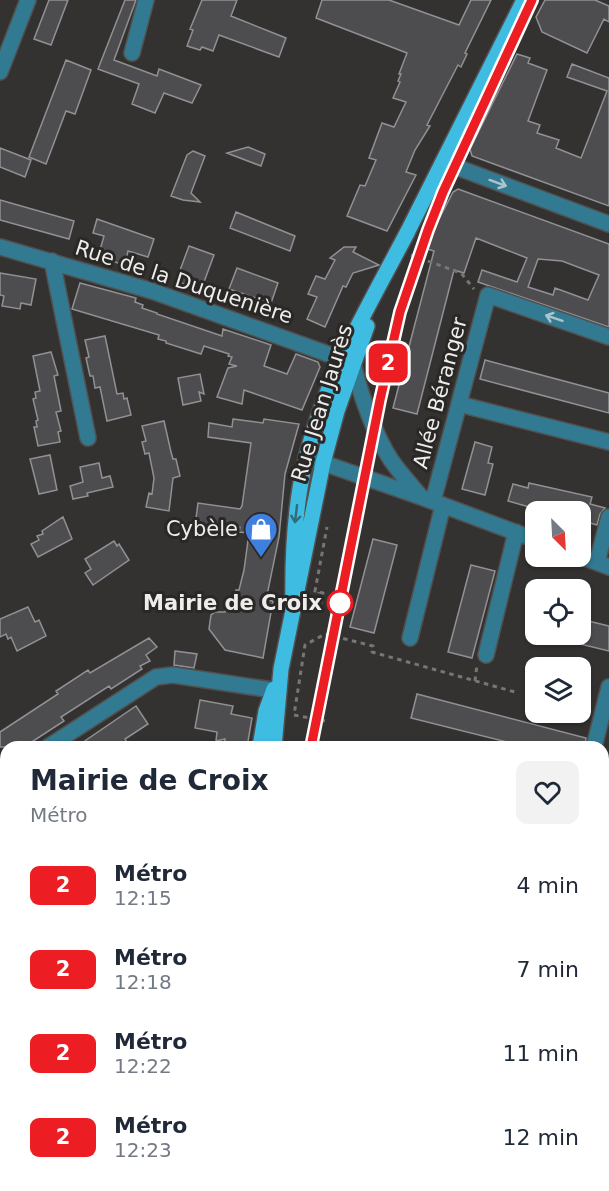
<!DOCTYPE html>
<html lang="fr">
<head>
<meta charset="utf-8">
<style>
	:root { --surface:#fff; --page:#f2f2f3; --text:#1f2937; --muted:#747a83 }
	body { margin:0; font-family:"DejaVu Sans",sans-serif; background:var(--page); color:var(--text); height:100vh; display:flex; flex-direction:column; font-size:22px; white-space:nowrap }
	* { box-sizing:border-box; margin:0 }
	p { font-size:20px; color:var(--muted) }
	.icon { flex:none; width:33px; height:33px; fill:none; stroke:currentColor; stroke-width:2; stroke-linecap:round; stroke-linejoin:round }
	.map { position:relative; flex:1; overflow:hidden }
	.panel { position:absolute; left:0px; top:741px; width:609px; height:450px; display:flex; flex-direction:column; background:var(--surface); border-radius:18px 18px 0 0; box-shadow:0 2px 4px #0004 }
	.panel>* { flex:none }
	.badge { padding:0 12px; border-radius:9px; font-size:21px; line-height:39px }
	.needle { width:39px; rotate:156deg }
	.fabs { position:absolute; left:525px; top:501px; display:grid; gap:12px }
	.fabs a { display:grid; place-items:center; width:66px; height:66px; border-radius:12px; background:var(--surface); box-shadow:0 2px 4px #0004; font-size:30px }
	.map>.badge { position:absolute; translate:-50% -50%; box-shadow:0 0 0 3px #fff }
	.round { display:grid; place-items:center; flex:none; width:63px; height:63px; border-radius:12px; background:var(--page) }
	.overview { display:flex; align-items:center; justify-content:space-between; height:102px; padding:0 30px }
	h1 { font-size:28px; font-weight:700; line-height:45px }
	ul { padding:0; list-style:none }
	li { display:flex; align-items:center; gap:18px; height:84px; padding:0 30px }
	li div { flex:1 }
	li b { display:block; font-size:22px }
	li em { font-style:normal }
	li .badge { min-width:66px; font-weight:700; text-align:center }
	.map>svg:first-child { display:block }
</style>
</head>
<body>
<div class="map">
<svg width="609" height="1191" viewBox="0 0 609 1191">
	<rect width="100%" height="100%" fill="#343230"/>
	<path fill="#4b4d1a" d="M603,829L609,831V1082L603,1080Z"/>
	<path fill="#4d4d50" stroke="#919094" stroke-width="1.5" fill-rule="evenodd" d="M49,0H68L51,45L34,39Z
		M125,0H136L114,60L157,76L159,69L201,85L192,103L164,93L155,113L132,104L139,84L98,69Z
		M202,0H237L231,16L286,38L279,57L219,35L213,51L202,47L200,50L187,46L193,30L190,29Z
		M322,0H389L459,25L471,0H491L465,53L467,54L461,67L458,65L427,125L430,126L415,150L406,172L416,175L387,231L347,216L360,185L365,186L376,160L369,158L382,123L394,127L406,102L393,98L400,82L398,81L401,74H399L407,53L316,18Z
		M545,0H595L609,6V22L604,19L587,53L542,32L536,17Z
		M517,54L530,58L528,63L547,70L528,121L540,125L537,133L559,140L556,148L581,158L607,91L567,77L572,64L609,78V206L472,156L470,149Z
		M66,60L91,70L75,114L66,111L46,164L29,157Z
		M248,147L265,154L261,166L227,153Z
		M0,148L31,160L25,177L0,167Z
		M193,151L205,156L191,193L200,202L183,200L171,196L187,155Z
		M458,189L609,244V327L478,282L482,270L517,282L527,258L476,238L464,273L454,270L417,414L393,408L434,251L424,248L453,192ZM538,259L562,261L599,275L588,300L555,288L553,295L528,287Z
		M0,200L74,221L69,239L0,220Z
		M236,212L295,236L290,251L230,228Z
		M97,219L154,239L148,257L128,251L125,265L98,257L104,236L93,233Z
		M189,246L214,255L201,290L176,281Z
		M344,247H356L353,252L379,265L353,273L346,287L343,286L325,327L307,319L317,297L308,294L316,276L325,279L335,260L330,258Z
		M237,268L278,283L271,303L229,289Z
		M0,273L36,279L31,305L21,303L20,309L2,306L4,296L0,295Z
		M80,283L136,298L135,302L143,305L142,308L157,313V314L222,336L223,329L271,345L264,366L287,374L296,354L318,362L320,367L302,410L244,390L242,404L217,397L228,368L237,366L229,364L232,357L228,356L229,354L204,346L201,354L166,343V341L158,339L159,335L72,309Z
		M105,336L117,394L123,393L124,399L127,398L131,415L107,421L100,387L95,388L93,376H90L86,358L89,357L85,340Z
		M51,352L58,375L54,376L61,411L56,412L61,431L58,432L60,442L38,446L34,427H37L36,421L38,420L33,399L36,398L35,392L40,391L33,356Z
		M485,360L609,393V413L480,379Z
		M200,374L204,394L199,392L201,401L183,405L178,378Z
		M233,419L263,423L264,419L299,424L285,474L279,537L266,600L273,601L263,658L225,650L209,629L211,615L215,612H225L226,609L233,610L236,590H239L244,570L249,533L239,532L240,527L215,523L214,528L195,526L198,503L240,509L242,506L251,443L208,437L209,423L232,427Z
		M164,421L171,452L173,459H176L180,476L173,478L169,511L146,507L149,493L152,494L154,478L149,453L145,454L142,442L146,441L142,426Z
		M475,442L492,447L488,463L493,464L485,495L462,489Z
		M50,455L57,490L39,494L30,459Z
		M99,463L102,478L110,476L113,487L87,493L88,496L73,499L70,486L83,482L80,467Z
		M529,483L592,497L590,504L605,508L600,514L597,525L580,520V512H547L508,501L513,484L528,488Z
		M63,517L72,539L38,557L31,544L39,540L37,536L43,534L42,531Z
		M373,539L397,545L374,633L350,627Z
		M114,541L117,546L119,544L129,560L93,585L85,573L91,569L85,559Z
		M471,565L495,571L472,658L448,652Z
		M28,607L35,622L39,620L46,636L17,651L11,637L8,639L6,634L0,637V619Z
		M580,619L609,626V651L580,644Z
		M149,638L157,647L146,655L150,661L140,666L142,669L111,689L109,686L61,717L64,721L24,747H12V745L9,747H0V732L58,694L56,691L88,670L90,673Z
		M175,651L197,654L194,668L174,665Z
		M417,694L586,738L585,747H527L411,718Z
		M200,700L233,706L231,714L252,718L247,747H224L225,739L216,741L217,732L195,728Z
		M136,706L148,724L125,739L130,747H76Z"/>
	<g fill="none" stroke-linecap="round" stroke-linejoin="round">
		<defs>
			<path id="minor" d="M132,53L146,0
				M0,72L28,0
				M443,162L609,224
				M0,247L152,291L353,363C359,391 375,436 391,460C400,473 411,485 421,497
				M52,261L88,438
				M459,404L609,442
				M306,457L421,497L536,540
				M433,501L488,295L609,337
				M580,556L609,567
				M597,562L609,517
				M410,638L443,505
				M486,655L516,532
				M48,747L156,677L173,675L279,691
				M594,747L609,687
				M603,815L609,817
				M0,843L6,844
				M0,1058L6,1059
				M603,1179L609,1180"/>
			<path id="major" d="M293,607C292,558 294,510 305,463C324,379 369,306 408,231C447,154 486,77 524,0
				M260,747L266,711L274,689
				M274,747L281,669L323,463L337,411L367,326
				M198,1191L199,1185"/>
		</defs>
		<use href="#minor" stroke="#52504e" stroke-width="18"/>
		<use href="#major" stroke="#52504e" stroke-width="18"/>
		<path stroke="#787674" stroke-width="3" stroke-dasharray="4.5 4.5" stroke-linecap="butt" d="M411,255L461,273L474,289
			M311,610L315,591
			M315,611L319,592
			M319,612L323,593L315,591L327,527
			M475,681L477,665
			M321,720L317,742L337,747
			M325,721L294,715L305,645L325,634L373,646L372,652L515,692
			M603,856L609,863
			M603,856H609
			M603,989L609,984
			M603,1067L609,1068"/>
		<use href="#minor" stroke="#317a91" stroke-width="15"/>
		<use href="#major" stroke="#3ebce2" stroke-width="15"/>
	</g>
	<defs><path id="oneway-shaft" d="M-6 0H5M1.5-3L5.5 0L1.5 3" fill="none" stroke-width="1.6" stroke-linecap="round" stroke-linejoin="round" transform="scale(1.5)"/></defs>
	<g stroke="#acc5cc">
		<use href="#oneway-shaft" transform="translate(498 183) rotate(20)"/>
		<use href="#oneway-shaft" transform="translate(554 318) rotate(-161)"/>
	</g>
	<use stroke="#336b7b" href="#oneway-shaft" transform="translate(296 514) rotate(97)"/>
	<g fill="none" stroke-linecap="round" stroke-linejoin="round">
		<defs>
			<path id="line" d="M311,747L380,400L400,312L428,230L443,192L532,0"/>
		</defs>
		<use href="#line" stroke="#fff" stroke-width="14"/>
		<use href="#line" stroke="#ed1d24" stroke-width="9"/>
	</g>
	<defs>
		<symbol id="shop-pin" viewBox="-11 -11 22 30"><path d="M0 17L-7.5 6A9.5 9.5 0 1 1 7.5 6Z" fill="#3f7fe0" stroke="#2a2826"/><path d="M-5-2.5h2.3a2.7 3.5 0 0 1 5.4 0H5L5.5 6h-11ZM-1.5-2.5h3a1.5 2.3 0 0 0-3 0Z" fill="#fff"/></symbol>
	</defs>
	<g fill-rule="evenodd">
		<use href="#shop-pin" x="242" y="510" width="38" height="52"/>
	</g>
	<circle fill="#fff" stroke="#ed1d24" stroke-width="3" cx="340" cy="603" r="12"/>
	<g text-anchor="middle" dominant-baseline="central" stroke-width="6" stroke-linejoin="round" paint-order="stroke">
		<g font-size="21" fill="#eeedeb" stroke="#2a2826">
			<text transform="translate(184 282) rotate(18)">Rue de la Duquenière</text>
			<text transform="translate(440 393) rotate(-75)">Allée Béranger</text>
			<text transform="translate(322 403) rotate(-73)">Rue Jean Jaurès</text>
		</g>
		<g font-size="21" fill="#eeedeb" stroke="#2a2826" text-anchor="end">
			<text x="238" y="529">Cybèle</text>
		</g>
		<g font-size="21" font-weight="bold" fill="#eeedeb" stroke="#2a2826" text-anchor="end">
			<text x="322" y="603">Mairie de Croix</text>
		</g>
	</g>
</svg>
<div class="fabs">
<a><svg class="needle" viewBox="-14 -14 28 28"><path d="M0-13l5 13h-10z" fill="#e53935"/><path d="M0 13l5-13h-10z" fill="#747a83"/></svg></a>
<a><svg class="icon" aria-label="locate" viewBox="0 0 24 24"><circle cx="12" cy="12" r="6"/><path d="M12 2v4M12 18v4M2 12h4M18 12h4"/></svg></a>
<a><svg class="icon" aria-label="layers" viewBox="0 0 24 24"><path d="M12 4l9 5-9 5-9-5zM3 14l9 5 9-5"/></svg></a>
</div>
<b class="badge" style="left:388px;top:363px;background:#ed1d24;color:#fff">2</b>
<section class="panel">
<div class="overview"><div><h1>Mairie de Croix</h1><p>Métro</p></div><a class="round"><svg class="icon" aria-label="heart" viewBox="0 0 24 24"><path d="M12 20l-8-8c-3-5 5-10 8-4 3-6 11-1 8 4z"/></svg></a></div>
<ul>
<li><span class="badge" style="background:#ed1d24;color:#fff">2</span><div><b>Métro</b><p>12:15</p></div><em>4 min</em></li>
<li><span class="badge" style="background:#ed1d24;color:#fff">2</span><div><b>Métro</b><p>12:18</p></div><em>7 min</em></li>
<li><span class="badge" style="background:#ed1d24;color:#fff">2</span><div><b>Métro</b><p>12:22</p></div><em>11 min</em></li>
<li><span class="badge" style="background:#ed1d24;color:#fff">2</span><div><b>Métro</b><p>12:23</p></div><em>12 min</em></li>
</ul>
</section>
</div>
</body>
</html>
